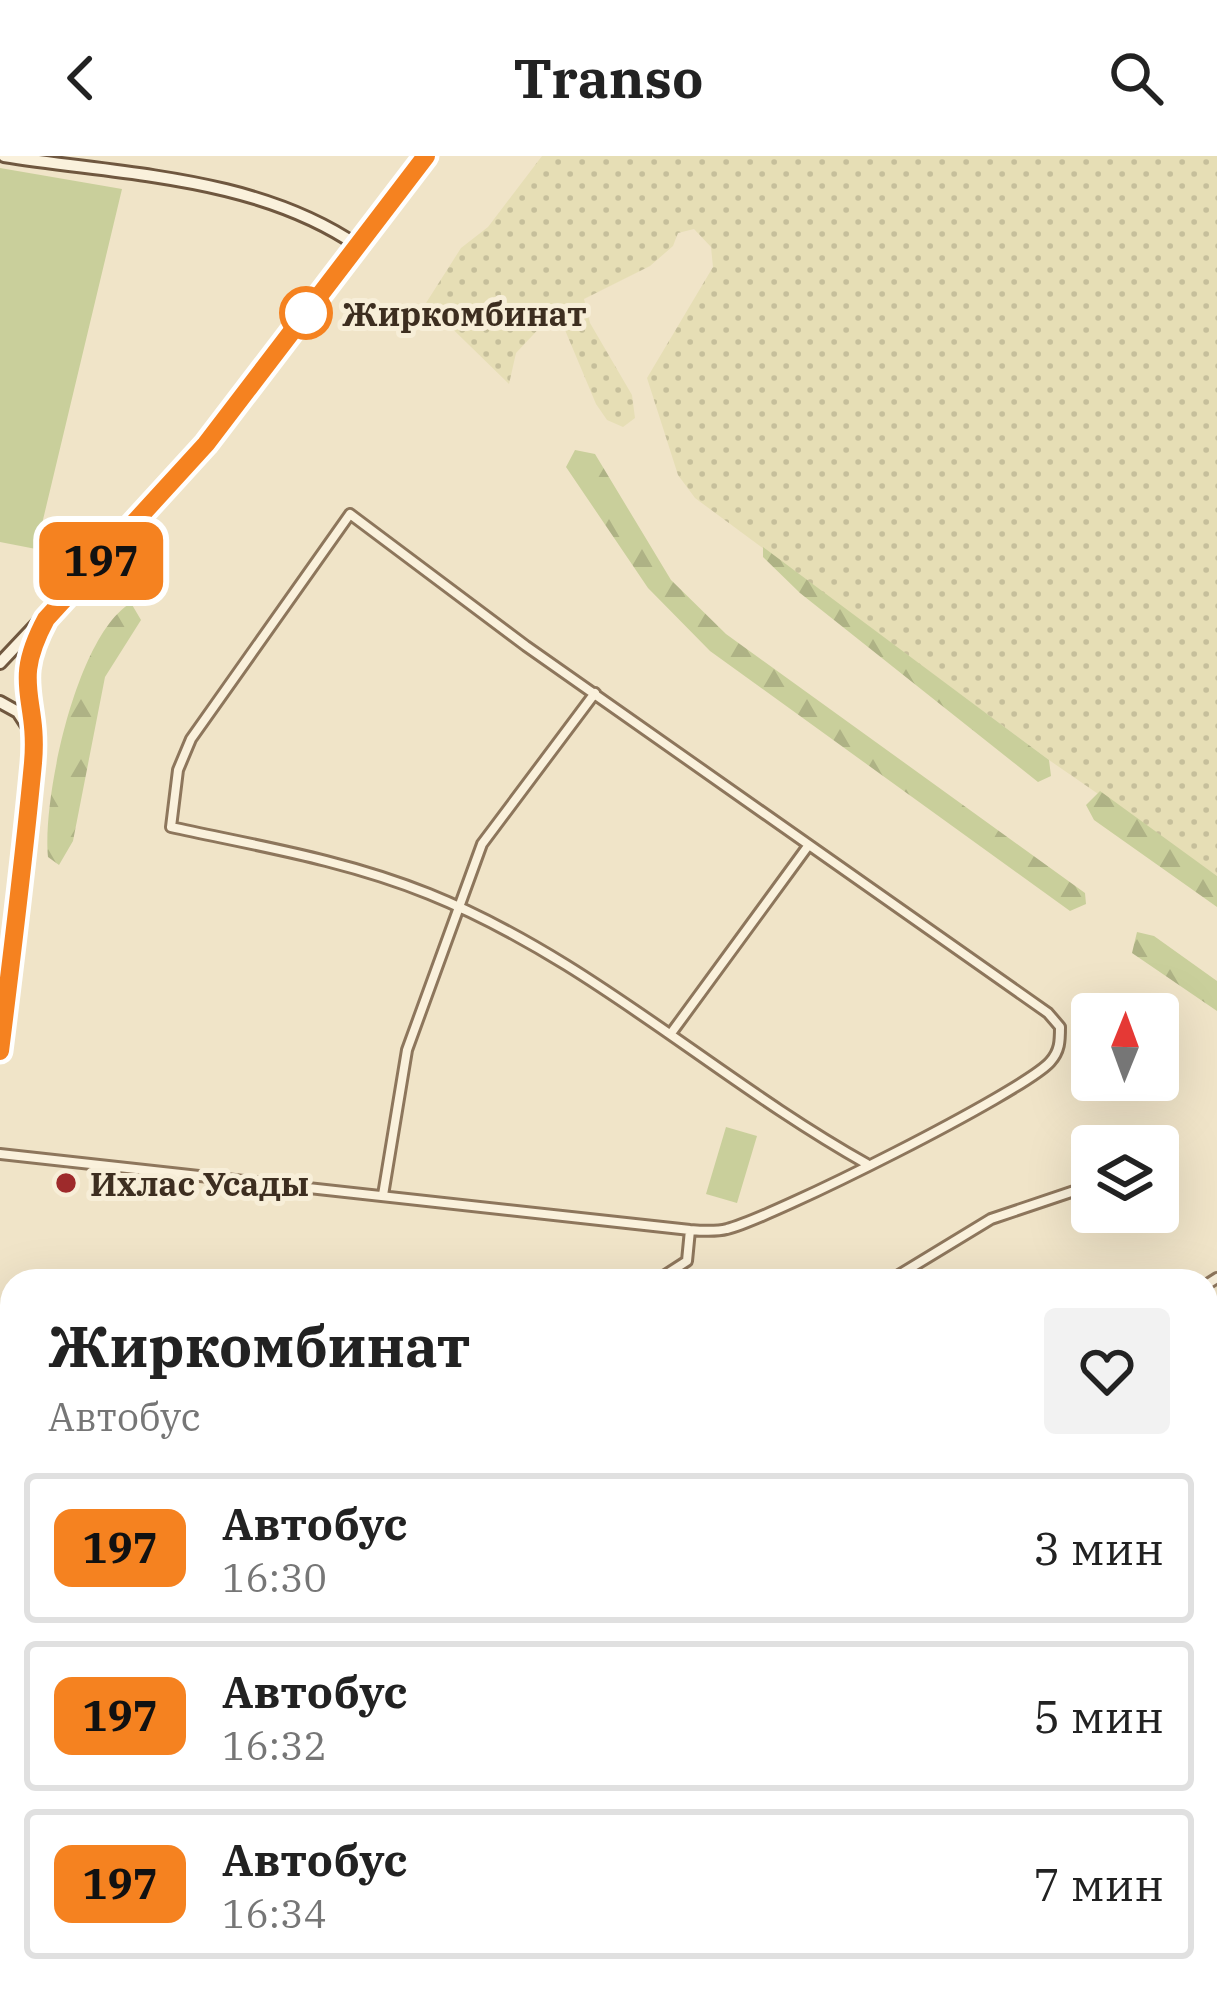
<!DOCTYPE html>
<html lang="ru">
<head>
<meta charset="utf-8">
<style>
	:root { --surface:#fff; --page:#f2f2f2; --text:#222; --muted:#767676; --line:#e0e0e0 }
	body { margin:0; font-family:"IBM Plex Serif",serif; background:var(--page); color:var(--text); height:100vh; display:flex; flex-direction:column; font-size:45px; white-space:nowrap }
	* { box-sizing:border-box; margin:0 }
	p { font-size:39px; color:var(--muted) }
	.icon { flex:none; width:66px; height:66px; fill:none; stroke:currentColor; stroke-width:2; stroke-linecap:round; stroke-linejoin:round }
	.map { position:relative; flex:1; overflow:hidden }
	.panel { position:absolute; left:0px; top:1113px; width:1218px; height:735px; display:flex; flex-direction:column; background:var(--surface); border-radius:36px 36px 0 0; box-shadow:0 12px 48px #0002 }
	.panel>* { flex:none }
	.badge { padding:0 24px; border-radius:18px; font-size:42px; line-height:78px }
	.needle { width:78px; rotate:1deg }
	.controls { position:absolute; left:1071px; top:837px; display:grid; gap:24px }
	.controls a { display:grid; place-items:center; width:108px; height:108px; border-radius:12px; background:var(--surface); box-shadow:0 12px 48px #0002; font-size:60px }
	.map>.badge { position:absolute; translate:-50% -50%; box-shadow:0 0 0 6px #fff }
	.round { display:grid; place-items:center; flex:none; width:126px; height:126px; border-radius:12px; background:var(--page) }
	.overview { display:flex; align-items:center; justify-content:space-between; height:204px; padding:0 48px }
	h1 { font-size:57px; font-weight:700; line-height:90px }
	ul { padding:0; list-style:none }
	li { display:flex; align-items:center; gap:36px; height:150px; margin:0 24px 18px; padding:0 24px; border:6px solid var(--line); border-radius:12px }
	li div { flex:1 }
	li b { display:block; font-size:45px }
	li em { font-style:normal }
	li .badge { min-width:132px; font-weight:700; text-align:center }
	header { display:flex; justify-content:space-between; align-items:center; height:156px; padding:0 48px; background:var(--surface); font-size:54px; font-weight:700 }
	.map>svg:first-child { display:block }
</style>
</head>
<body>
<header><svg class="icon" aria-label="back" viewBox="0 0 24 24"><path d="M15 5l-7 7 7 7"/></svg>Transo<svg class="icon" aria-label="search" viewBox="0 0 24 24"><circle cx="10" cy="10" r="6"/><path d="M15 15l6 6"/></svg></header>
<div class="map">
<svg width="1217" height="1846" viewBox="0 0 1217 1846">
	<defs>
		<pattern id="farmland-dots" width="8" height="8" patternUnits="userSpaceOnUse" patternTransform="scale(3)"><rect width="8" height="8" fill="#e6deb5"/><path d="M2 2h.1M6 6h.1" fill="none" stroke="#c6bf9b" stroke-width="1.8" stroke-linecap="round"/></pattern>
		<pattern id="forest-firs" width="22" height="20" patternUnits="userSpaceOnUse" patternTransform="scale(3)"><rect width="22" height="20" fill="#c9cf9b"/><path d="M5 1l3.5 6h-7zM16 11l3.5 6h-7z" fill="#aeb285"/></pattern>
	</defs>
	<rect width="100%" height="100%" fill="#f0e4c8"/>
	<path fill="url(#farmland-dots)" d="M542,0H1217V720L1049,604L695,342L678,319L647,222L713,111L711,91L694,73L678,77L673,90L650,110L584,143L590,167L632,239L635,262L623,271L607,264L596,248L560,162L548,163L516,197L509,228L426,147L461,92L488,71Z"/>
	<path fill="#c9cf9b" d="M0,12L122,33L36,393L0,386Z
		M726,971L757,980L737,1047L706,1038Z"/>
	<path fill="url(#forest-firs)" d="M575,294L595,298L671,424L726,478L1085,737L1086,748L1070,755L710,495L648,432L566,311Z
		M763,391L1049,604L1051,620L1038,626L800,437L763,401Z
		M131,447L141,464L105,521L73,685L59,709L48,701C42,642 77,478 131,447Z
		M1100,635L1217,720V751L1094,664L1086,649Z
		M1137,776L1154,780L1217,825V855L1132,797Z
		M920,1836H1109L1119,1846H929Z"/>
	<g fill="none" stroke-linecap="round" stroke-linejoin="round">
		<defs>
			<path id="street" d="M672,876L808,690
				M0,998L690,1074C702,1075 716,1076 727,1073C772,1062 1023,936 1050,906C1060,895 1060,885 1060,871L1048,857L526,490L350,358L191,583L178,614L171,671C258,690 345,704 429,738C590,803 717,924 867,1008
				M383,1039L407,894L482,688L595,537
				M656,1125L687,1105L690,1074
				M889,1125L991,1063L1092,1029
				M1206,1129L1217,1122
				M0,1197L12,1199
				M1206,1368L1217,1358
				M0,1507L12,1503
				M1206,1549L1217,1537
				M1206,1750L1217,1739
				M285,1836L290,1846
				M643,1836L647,1846
				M1120,1838L1122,1836
				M877,1844L920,1846
				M655,1846L675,1836"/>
			<path id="secondary" d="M4,0C123,19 256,20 358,90
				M0,507L206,288L426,0
				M0,546L18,556L31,576
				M0,895L33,604L25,506L41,472
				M0,1559L12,1610
				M63,1836L65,1846"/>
		</defs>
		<use href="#street" stroke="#8d765c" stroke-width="14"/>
		<use href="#secondary" stroke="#6f573f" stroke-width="16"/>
		<use href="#street" stroke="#faf1dc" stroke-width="8"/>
		<use href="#secondary" stroke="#faf1dc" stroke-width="10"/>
	</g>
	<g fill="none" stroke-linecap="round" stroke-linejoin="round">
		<defs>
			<path id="line" d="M0,895C12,799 24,703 33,607C39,540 10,530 46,463L206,288L426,0"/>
		</defs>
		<use href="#line" stroke="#fff" stroke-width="27"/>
		<use href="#line" stroke="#f58220" stroke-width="18"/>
	</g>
	<circle fill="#fff" stroke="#f58220" stroke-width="6" cx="306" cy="157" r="24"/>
	<circle fill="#9e2a2b" stroke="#f7eed8" stroke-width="4.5" cx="66" cy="1027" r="12"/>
	<g text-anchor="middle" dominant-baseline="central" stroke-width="10" stroke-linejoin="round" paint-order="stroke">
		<g font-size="33" font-weight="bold" fill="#3d2e20" stroke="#f7eed8" text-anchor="start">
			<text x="342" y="157">Жиркомбинат</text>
		</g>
		<g font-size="33" font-weight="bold" fill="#3d2e20" stroke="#f7eed8" text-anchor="start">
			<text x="90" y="1027">Ихлас Усады</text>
		</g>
	</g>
</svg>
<div class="controls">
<a><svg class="needle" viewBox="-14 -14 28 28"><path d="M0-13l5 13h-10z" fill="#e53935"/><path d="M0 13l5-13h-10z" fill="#767676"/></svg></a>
<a><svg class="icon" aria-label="layers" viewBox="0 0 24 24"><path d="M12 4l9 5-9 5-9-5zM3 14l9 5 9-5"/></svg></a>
</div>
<b class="badge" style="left:101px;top:405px;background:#f58220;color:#111">197</b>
<section class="panel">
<div class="overview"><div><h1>Жиркомбинат</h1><p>Автобус</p></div><a class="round"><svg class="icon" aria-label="heart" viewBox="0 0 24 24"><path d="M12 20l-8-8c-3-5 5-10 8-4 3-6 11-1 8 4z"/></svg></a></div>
<ul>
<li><span class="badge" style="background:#f58220;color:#111">197</span><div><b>Автобус</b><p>16:30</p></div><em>3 мин</em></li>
<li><span class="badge" style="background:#f58220;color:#111">197</span><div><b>Автобус</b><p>16:32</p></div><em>5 мин</em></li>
<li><span class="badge" style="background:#f58220;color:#111">197</span><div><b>Автобус</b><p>16:34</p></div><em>7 мин</em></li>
</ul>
</section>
</div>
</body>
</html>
